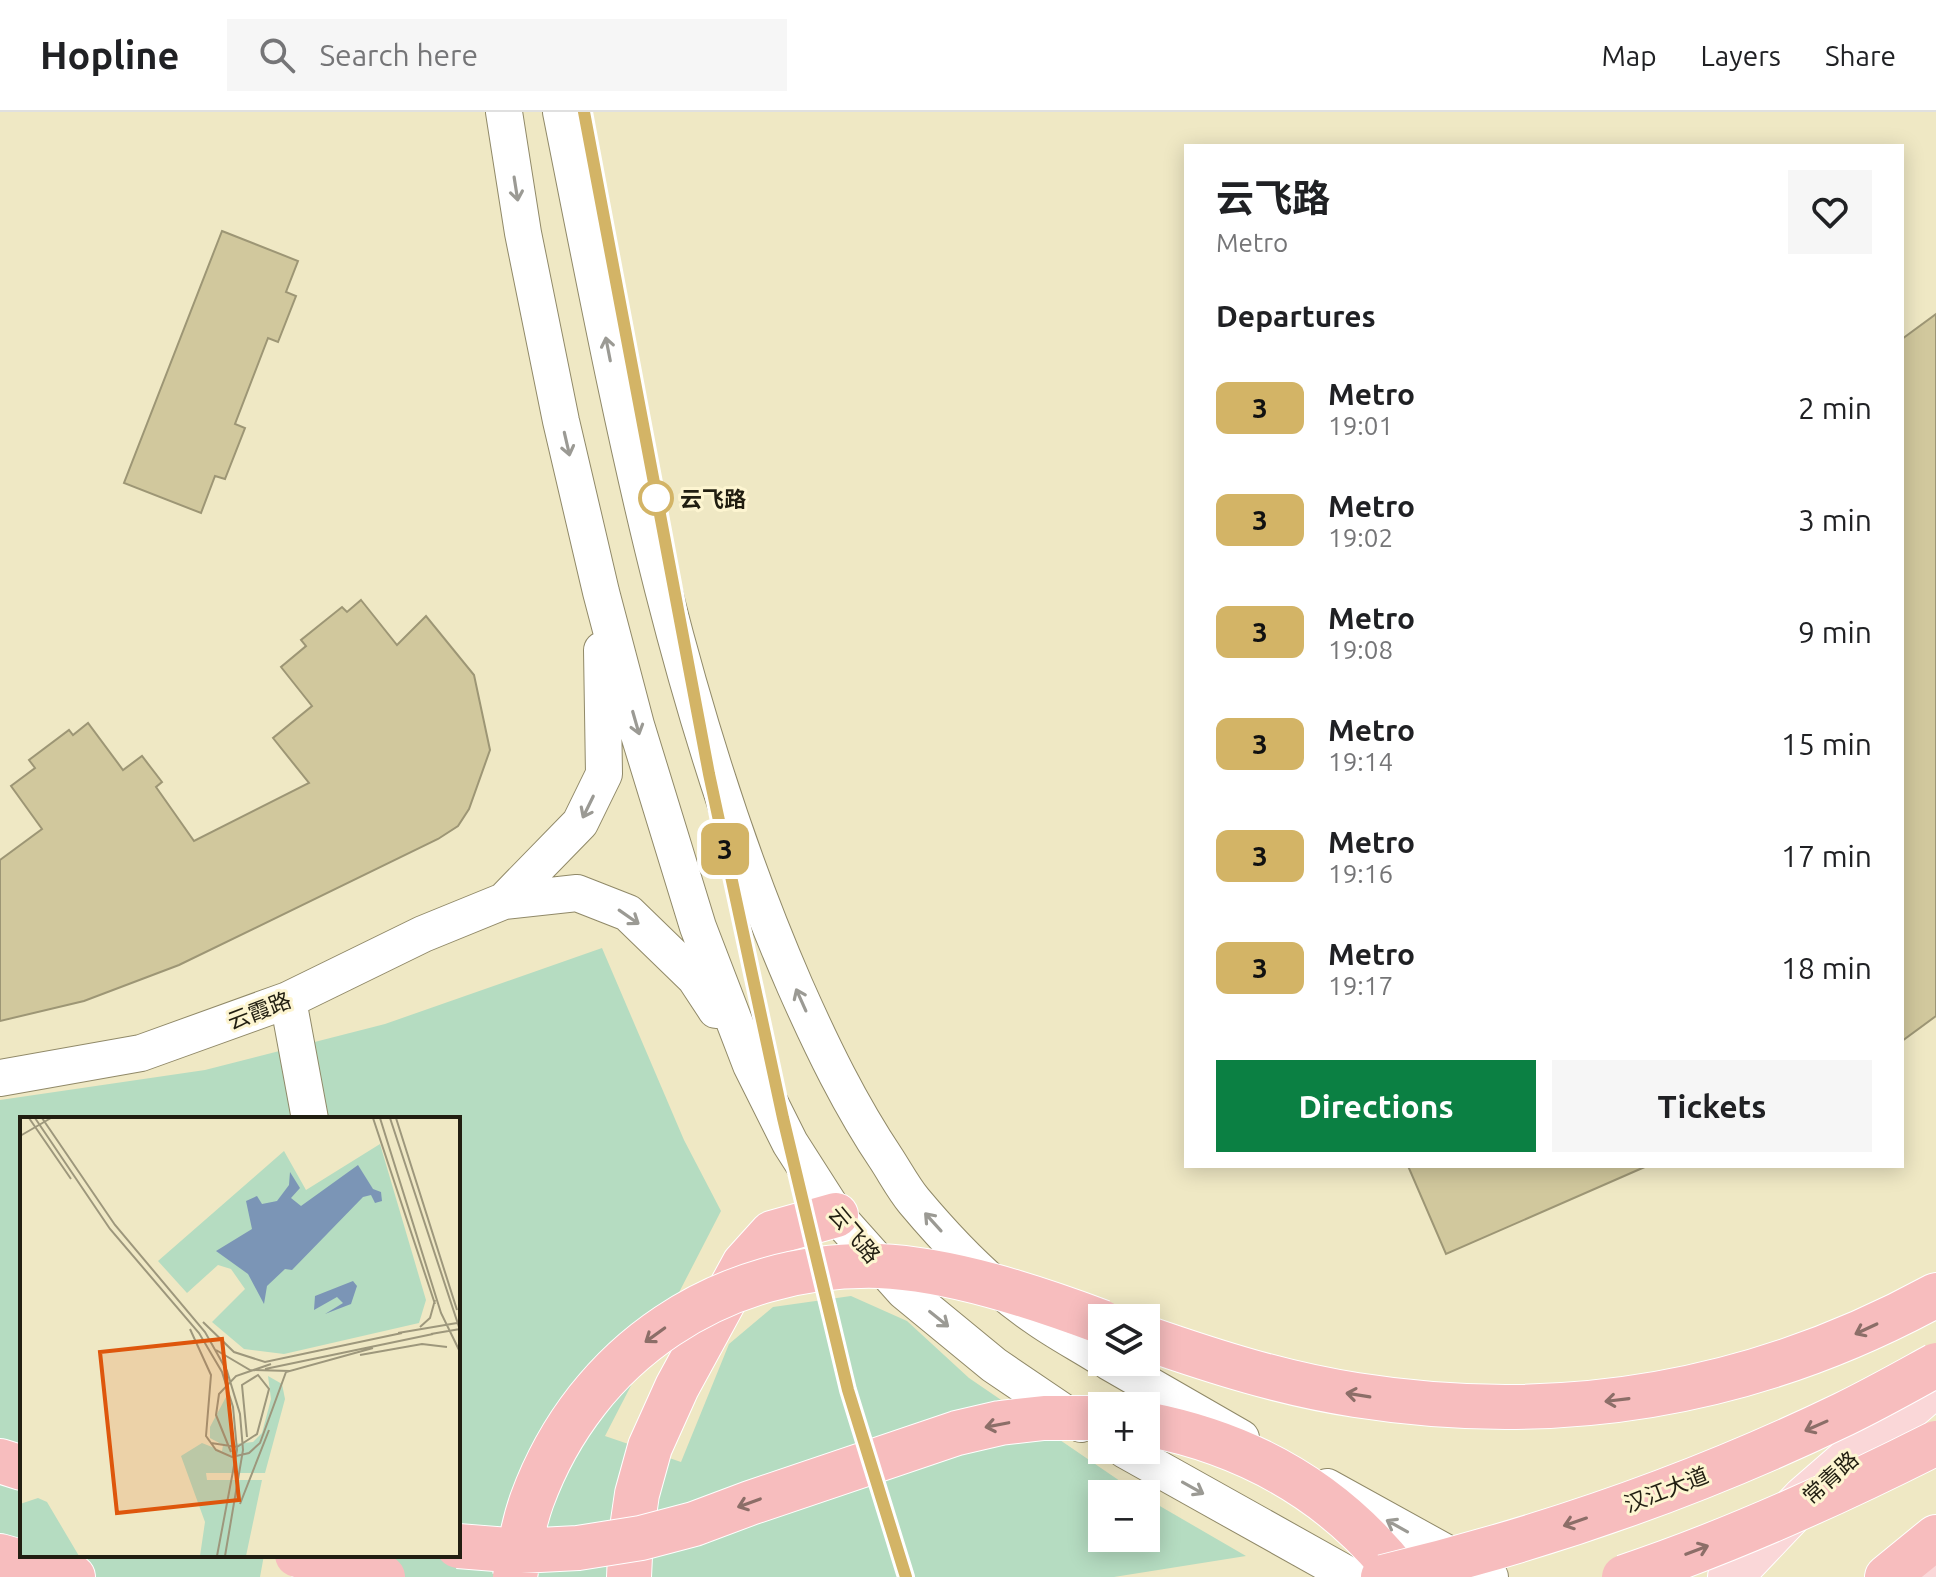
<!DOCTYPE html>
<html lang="en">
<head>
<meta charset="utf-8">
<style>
	:root { --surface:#fff; --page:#f6f6f6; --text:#202124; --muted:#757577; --line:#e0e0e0; --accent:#0b8043 }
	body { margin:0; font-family:Ubuntu,"Noto Sans SC",sans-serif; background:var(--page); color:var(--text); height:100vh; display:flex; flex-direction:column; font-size:30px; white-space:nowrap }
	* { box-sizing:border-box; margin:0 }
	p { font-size:26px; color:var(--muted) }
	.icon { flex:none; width:44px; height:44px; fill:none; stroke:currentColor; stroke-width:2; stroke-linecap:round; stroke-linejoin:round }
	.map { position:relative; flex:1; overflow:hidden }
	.drawer { position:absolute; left:1184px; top:32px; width:720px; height:1024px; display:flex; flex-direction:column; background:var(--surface); border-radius:0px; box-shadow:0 4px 20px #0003 }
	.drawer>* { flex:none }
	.badge { padding:0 16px; border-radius:12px; font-size:28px; line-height:52px }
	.buttons { position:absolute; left:1088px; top:1192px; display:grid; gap:16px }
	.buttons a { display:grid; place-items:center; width:72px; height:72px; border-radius:0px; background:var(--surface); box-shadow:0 4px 20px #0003; font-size:40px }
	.map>.badge { position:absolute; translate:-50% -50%; box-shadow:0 0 0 4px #fff }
	h2 { padding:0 32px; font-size:30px; line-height:72px }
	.round { display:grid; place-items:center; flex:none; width:84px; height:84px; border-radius:0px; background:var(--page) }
	.overview { display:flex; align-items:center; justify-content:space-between; height:136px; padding:0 32px }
	h1 { font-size:38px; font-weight:700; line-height:60px }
	.action { display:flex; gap:16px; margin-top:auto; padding:16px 32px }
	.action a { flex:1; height:92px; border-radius:0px; background:var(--accent); color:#fff; font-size:32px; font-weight:700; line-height:92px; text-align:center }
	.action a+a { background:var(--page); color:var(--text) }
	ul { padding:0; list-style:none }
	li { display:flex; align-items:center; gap:24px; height:112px; padding:0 32px }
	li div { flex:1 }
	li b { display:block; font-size:30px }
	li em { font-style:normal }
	li .badge { min-width:88px; font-weight:700; text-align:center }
	header { display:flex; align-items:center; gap:48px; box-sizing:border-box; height:112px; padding:0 40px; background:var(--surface); border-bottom:2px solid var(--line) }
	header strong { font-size:38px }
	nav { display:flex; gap:44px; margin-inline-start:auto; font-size:28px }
	.search { width:560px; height:72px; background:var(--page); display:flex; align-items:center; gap:20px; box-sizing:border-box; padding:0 28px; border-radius:0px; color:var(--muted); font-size:30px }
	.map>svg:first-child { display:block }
</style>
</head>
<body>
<header>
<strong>Hopline</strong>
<div class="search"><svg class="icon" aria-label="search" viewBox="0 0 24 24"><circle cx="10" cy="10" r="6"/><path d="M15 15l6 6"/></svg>Search here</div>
<nav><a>Map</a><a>Layers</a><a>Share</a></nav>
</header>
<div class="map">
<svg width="1936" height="1465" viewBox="0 0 1936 1465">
	<rect width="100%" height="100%" fill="#efe8c4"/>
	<path fill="#b5dcc1" d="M602,836L684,1028L721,1099L605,1324L681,1350L729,1232L773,1195L851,1184L907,1209L969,1266L1139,1382H1102V1426H1146V1386L1246,1444L1114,1465H346L348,1443H458V1007H22V1443H264L260,1465H0V988L205,958L385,912Z"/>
	<path fill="#d1c89d" stroke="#9d9675" stroke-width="2" d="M222,119L298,149L286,180L296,184L278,230L268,226L235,312L245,316L225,367L215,364L201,401L124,371Z
		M1936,202V904L1902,929V227Z
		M361,488L397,533L426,504L474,563L490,638L469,697L458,714L438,727L179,853L84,889L0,909V748L42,717L11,674L35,656L29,648L69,618L73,623L88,611L123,658L142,644L162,670L156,675L194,729L309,671L273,626L312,594L281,555L306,534L301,528L342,495L347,500Z
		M1408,1054H1647L1446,1142Z"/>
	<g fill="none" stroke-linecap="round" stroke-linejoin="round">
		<defs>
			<path id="minor" d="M504,0L523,121L561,309L601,480L636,613L698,815L751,953L790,1031L836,1103L904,1179L994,1253L1081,1312
				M561,0C620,296 674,596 795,874C822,935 850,993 887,1048C896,1062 904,1077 914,1089C950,1132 990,1174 1036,1205C1057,1220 1080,1232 1102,1246
				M602,538L604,662L580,711L504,789L577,781L628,801L695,866L716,898
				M288,888L310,1007
				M0,966L141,941L288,888L423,822L504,789
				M1109,1250L1241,1326
				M1125,1338L1352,1465
				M1327,1375L1490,1465"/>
			<path id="major" d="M1730,1465L1805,1386L1936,1272
				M1924,1465L1936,1452"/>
			<path id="highway" d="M1146,1226C1215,1250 1284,1272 1356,1283C1560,1315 1755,1282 1936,1183
				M1146,1312C1250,1332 1336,1381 1401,1465
				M0,1349L22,1356
				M0,1444L73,1465
				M629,1465L631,1423L637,1382L650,1335L677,1275L744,1152L772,1121L836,1103
				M1887,1465L1936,1425"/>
		</defs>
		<use href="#minor" stroke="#908968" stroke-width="38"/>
		<use href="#major" stroke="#fff" stroke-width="46"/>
		<use href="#highway" stroke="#fff" stroke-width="46"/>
		<use href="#minor" stroke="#fff" stroke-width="36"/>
		<use href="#major" stroke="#fad7d8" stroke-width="44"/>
		<use href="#highway" stroke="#f7bdbe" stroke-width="44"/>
		<defs>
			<path id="highway-bridge" d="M458,1434L520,1439L578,1436L641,1426L694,1412L750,1391L957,1321L1000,1311L1044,1306H1102
				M297,1443L383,1465
				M515,1465C519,1439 523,1413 532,1388C586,1240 723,1150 879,1154C951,1157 1035,1185 1102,1210
				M1383,1465C1542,1427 1697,1373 1844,1302C1875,1287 1905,1270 1936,1253
				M1624,1465C1732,1429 1835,1382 1936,1331"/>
		</defs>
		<use href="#highway-bridge" stroke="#fff" stroke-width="46" stroke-linecap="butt"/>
		<use href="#highway-bridge" stroke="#f7bdbe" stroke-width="44"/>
	</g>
	<defs><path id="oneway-shaft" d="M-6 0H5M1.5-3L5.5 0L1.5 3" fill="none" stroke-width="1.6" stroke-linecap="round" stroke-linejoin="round" transform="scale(2)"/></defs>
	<g stroke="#9b9a94">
		<use href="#oneway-shaft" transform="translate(516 77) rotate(81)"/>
		<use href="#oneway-shaft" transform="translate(608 237) rotate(-101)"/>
		<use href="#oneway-shaft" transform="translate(567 332) rotate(77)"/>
		<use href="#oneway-shaft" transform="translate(636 611) rotate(74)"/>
		<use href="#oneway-shaft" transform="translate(588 695) rotate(116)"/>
		<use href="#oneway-shaft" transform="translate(629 805) rotate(35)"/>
		<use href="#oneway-shaft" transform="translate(801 888) rotate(-114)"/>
		<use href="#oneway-shaft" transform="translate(933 1110) rotate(-132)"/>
		<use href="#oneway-shaft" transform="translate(939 1207) rotate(39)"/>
		<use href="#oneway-shaft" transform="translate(1193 1376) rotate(29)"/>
		<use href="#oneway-shaft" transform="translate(1397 1414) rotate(-151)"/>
	</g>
	<g stroke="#8c6e68">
		<use href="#oneway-shaft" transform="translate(1866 1217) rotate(155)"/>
		<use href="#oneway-shaft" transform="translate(655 1223) rotate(144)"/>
		<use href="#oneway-shaft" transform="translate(1358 1283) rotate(-171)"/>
		<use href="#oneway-shaft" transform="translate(1617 1288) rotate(173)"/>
		<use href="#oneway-shaft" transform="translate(997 1313) rotate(169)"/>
		<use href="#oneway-shaft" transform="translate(1816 1314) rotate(156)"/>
		<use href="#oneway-shaft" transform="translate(749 1391) rotate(160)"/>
		<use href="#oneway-shaft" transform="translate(1575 1410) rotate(161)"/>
		<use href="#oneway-shaft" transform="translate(1697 1438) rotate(-21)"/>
	</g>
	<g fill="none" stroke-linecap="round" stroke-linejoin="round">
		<defs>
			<path id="line" d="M584,0L709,662L783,1006L848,1278L906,1465"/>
		</defs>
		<use href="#line" stroke="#fff" stroke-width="18"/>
		<use href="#line" stroke="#d3b466" stroke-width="12"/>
	</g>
	<circle fill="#fff" stroke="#d3b466" stroke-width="4" cx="656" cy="386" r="16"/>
	<g text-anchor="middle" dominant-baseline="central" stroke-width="6" stroke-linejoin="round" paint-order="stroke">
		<g font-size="22" font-weight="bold" fill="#211e11" stroke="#fdf5d1" text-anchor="start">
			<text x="680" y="386">云飞路</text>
		</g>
		<g font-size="22" fill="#211e11" stroke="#fdf5d1">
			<text transform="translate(259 898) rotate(-21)">云霞路</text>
			<text transform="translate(855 1122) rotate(50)">云飞路</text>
			<text transform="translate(1830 1365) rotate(-42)">常青路</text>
			<text transform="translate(1666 1377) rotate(-21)">汉江大道</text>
		</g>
	</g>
	<g transform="translate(20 1005)">
		<rect width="440" height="440" fill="#efe8c4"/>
		<path d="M360,27L406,183L399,206L264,237L224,232L192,205L225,172L211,152L198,148L167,176L138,144L264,34L286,73ZM248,259L262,267L265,282L245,356H186L187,363H242L226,439H180L185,405L161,339L182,326L202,334L203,328L190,321V310L206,280L214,327L233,325L242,316L251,282ZM18,381L27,385L59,439H0V387Z" fill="#b5dcc1"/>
		<path d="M338,48L353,72L361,75L362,84L355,86L351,78L343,80L272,153L265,152L247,169L244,187L228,157L196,134L232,112L226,84L237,79L242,87L257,84L269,68L270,55L280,71L271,81L281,89ZM333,164L337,169L331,187L305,197L323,186L317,180L294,193L295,179Z" fill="#7b95b6"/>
		<path fill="none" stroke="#9d977c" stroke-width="2" d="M9,1L51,62M15,1L90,112L179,216L202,255L213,290L217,333L197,439M22,1L95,108L185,215L207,254L220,297L223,333L205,439M353,1L415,187M360,1L421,196L440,235M370,1L440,213M376,1L437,193M0,19L31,1M183,205L214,235L245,245L382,216M400,210L410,201L415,183M170,212L191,258L186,319L196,333L212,340L229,336L240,326L266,255L353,231M378,216L437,206M411,217L440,212M196,233L230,253L270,254M340,238L402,227L427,230M245,252L413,217M191,326L217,330L237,317L249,272L238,258L222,268L227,320M211,335L196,298L199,277L216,259L251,247M220,387L249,313"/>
		<path fill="#de560c" fill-opacity="0.15" stroke="#de560c" stroke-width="4" d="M202,222L219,383L97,396L80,235Z"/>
		<rect width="440" height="440" fill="none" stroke="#211e11" stroke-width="4"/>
	</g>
</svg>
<div class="buttons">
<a><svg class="icon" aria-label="layers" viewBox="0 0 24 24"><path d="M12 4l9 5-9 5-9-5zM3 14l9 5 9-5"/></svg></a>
<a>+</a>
<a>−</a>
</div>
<b class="badge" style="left:725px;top:737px;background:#d3b466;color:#111">3</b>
<section class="drawer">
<div class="overview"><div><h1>云飞路</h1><p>Metro</p></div><a class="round"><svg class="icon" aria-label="heart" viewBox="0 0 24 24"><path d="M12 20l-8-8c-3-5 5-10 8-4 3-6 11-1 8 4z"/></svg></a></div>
<h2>Departures</h2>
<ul>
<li><span class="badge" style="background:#d3b466;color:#111">3</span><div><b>Metro</b><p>19:01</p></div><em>2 min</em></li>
<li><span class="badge" style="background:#d3b466;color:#111">3</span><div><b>Metro</b><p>19:02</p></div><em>3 min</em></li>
<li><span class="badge" style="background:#d3b466;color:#111">3</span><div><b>Metro</b><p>19:08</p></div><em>9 min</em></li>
<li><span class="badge" style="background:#d3b466;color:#111">3</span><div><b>Metro</b><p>19:14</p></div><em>15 min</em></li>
<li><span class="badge" style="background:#d3b466;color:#111">3</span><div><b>Metro</b><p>19:16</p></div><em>17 min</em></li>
<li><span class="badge" style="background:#d3b466;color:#111">3</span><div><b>Metro</b><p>19:17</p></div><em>18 min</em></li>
</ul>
<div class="action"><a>Directions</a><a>Tickets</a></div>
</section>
</div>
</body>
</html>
